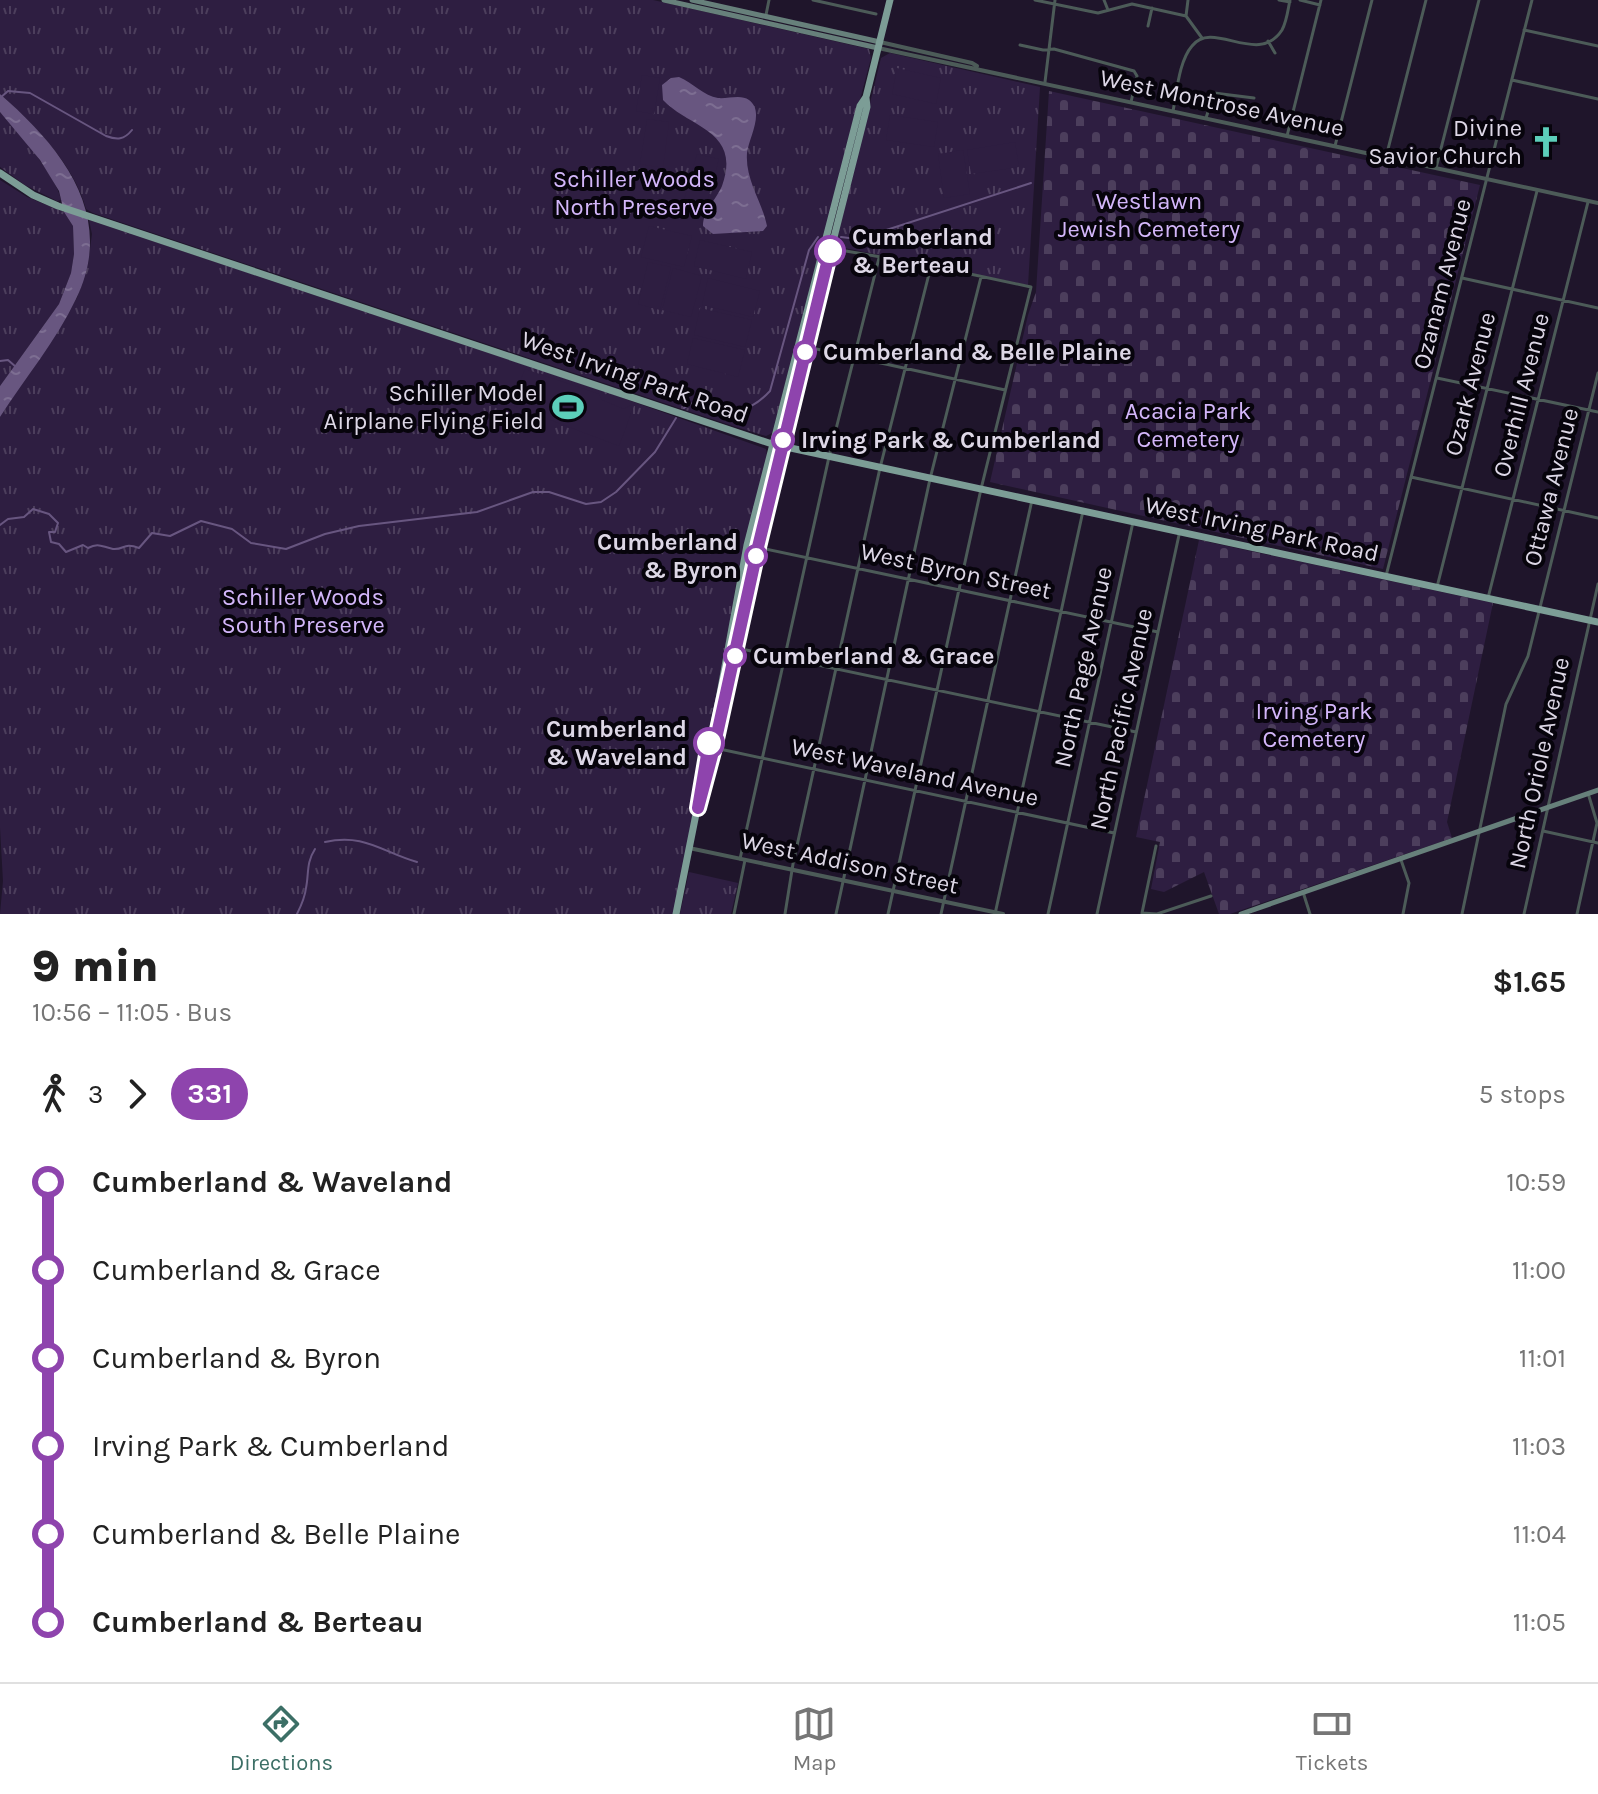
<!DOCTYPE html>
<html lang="en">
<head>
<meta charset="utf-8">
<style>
	:root { --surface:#fff; --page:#f2f2f2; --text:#222; --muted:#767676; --line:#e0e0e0; --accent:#3c6f66 }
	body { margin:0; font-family:Karla,sans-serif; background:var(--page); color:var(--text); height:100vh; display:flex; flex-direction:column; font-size:30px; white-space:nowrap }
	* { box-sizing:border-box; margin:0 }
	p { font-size:26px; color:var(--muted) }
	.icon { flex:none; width:44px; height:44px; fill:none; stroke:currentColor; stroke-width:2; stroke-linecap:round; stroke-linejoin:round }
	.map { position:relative; height:914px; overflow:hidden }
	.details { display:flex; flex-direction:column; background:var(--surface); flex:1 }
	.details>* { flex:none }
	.badge { padding:0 16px; border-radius:26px; font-size:28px; line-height:52px }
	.map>.badge { position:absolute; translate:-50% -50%; box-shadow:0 0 0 4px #fff }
	.legs { display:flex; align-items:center; gap:12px; height:88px; padding:0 32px; font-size:26px }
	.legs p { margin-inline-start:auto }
	.overview { display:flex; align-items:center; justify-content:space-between; height:136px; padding:0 32px }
	h1 { font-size:44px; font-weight:800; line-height:60px }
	ul { padding:0 32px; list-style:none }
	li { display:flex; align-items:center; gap:28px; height:88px; font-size:30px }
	li i { display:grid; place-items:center; width:12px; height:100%; margin:0 10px; background:currentColor }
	li i::after { content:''; width:20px; height:20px; margin:-10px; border:6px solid; border-radius:50%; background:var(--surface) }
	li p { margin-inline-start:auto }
	li:first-child i { background:linear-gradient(#0000 50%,currentColor 0) }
	li:last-child i { background:linear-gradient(currentColor 50%,#0000 0) }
	.tab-bar { display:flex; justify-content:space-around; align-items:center; height:112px; border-top:2px solid var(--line); background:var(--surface); font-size:22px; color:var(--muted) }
	.tab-bar a { display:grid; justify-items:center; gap:4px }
	.tab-bar .on { color:var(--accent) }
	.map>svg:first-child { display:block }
</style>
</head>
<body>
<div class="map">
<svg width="1598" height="914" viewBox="0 0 1598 914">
	<defs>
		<pattern id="cemetery-stones" width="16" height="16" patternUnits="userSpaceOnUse" patternTransform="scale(2)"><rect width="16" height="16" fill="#2e1e41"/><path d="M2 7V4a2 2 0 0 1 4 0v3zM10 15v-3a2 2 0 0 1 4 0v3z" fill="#4c3e5c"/></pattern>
		<pattern id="park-tufts" width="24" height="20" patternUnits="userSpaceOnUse" patternTransform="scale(2)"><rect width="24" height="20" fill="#2e1e41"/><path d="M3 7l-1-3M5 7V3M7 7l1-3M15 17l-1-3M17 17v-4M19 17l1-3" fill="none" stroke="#4c3e5c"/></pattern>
		<pattern id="water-ripples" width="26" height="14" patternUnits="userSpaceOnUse" patternTransform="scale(2)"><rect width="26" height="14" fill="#685680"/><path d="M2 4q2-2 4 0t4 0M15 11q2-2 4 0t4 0" fill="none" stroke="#7d6e92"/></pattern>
	</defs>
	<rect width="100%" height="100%" fill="#1f152b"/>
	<path fill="url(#cemetery-stones)" d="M1049,91L1480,185L1383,569L990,482L1028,315L1036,292Z
		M1199,540L1493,603L1447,822L1452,838L1230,914H1219L1204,872L1164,892L1151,889L1160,842L1136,837Z"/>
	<path fill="url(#park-tufts)" d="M0,0H653L869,49L871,58L772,433L766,436L733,426L93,213L86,209C74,164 34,124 0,94Z
		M890,53L1040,87L1028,285L835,246L881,58Z
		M0,112C16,127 59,181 61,200L57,201L25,185L0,167Z
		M0,180L27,197L64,212L73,226L74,254L71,273L59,304L0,386Z
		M89,220L603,391L766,449L767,455L736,583L722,674L673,914H0L3,881L0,827V417L77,298L88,264L92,234Z
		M689,872L738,883L731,914H680Z"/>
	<path fill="#2e1e41" d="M897,68L941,78L936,104L892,94Z
		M642,75L660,78L654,114L636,111Z
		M890,115L938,122L934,147L886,140Z
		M647,119L669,122L663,168L640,164Z
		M1015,142L1019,167L971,174L967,150Z
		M963,150L970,194L944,198L938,154Z
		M697,154L719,159L706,206L684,200Z
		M649,226L692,236L684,267L641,257Z
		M700,240L752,252L746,279L694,266Z
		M648,262L671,267L660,310L638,304Z
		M673,268L702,276L691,317L662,310Z
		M708,278L760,291L753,317L702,305Z
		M700,308L752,320L745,347L694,335Z
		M693,338L745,350L738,377L687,364Z
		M525,369L599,394L602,400L624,409L635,403L619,446L511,405Z"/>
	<path fill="url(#water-ripples)" d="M679,77C693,83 704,96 718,98C728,99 741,94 749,100C765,112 749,137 747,153C745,180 762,201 767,226L763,231L713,234L703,226C703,211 716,200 722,186C742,130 689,128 663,100L662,85L671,78Z
		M0,94C61,147 117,215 76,299C56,341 25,378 0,417V386L59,304L71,273L74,254L73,226L64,212L59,191L40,160L0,112Z"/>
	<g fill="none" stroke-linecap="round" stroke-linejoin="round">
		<path stroke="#685680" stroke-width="2" d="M0,98L8,91L30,93L106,136C117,140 124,140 132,130
			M841,237L857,239L874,234L1031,183
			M0,361L8,360L16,367
			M684,408L696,401C729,408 743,420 770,391L809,250L818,237
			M0,525L8,519L24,517L33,509L49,514L58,523L55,532H49L51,542L59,544L66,552L83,545L88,548C99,542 102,547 113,549C125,550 123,542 139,548L152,533L170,536L201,521L232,529L251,543L286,549L325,534L359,526L477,512L533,492H549L586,504L601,502L616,492L655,452L676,418
			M325,842C364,833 382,852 417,862
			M297,914C301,906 305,897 306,888C309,874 306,863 315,849"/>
		<path stroke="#4c5b58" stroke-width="3" d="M813,0L876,14
			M1035,0L1098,13L1132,4L1186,16
			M1104,0L1108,10
			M1188,0L1186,16L1202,38
			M1279,0L1290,2
			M1300,0L1320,5
			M766,15L769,0
			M1148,26L1152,8
			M1524,30L1598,46
			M1268,41L1275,53
			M1020,45L1043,50L1054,49L1134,71L1137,76L1131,102
			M1512,80L1598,99
			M1045,82L1055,0
			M1173,111C1177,91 1179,61 1192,46C1213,19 1258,67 1282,30C1287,21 1288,9 1290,0
			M1206,118L1214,93L1254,98
			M1287,136L1321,0
			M1335,146L1372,0
			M1386,157L1426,0
			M1436,168L1479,0
			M834,249L928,265L1031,287L981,489L888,914
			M1462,278L1598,308
			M798,345L1005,390
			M1437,378L1598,412
			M1411,477L1598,518
			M747,545L1158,632
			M1386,576L1532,0
			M1437,587L1537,191
			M1488,598L1588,202
			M737,648L1136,732
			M715,748L1114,833
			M1543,831L1598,843
			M1156,846L1142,913L1157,914L1211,896
			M740,859L829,457L879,258
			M1401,860L1409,883L1403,914
			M1303,892L1310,914
			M734,914L745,860
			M785,914L793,864L880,468L931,266
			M836,914L930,479L981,277
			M941,914L1032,500
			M995,914L1083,511
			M1048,914L1133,522
			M1097,914L1179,535
			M1462,914L1506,704L1528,656L1598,373
			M1524,914L1598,584
			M1577,914L1597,823L1588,793"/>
		<path stroke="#4c5b58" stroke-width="4" d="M880,42L972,63L977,66
			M878,48L1598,203
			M689,848L1003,914"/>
		<path stroke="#67807b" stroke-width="5" d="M664,0L878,48
			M692,0L880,42
			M1241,914L1598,790"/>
		<path stroke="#7c9d96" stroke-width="7" d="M0,173L33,195L58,206L772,444L1598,622
			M702,798L788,419L867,107L866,98
			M676,914L720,694L747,545L860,106L866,97L890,0"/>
	</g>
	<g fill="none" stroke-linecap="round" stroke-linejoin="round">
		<defs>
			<path id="line-1" d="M709,743L698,808L714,748L758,547L830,251"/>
		</defs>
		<use href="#line-1" stroke="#fff" stroke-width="18"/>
		<use href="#line-1" stroke="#8e44ad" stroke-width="12"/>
	</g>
	<defs>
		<symbol id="church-bare" viewBox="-9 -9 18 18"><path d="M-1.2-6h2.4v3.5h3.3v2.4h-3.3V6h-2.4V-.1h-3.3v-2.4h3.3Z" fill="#5cceba" stroke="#07040c" stroke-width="2.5" paint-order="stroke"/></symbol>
		<symbol id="stadium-bare" viewBox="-9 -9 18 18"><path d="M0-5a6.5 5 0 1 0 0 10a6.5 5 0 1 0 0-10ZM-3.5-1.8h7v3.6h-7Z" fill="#5cceba" stroke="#07040c" stroke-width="2.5" paint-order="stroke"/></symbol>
	</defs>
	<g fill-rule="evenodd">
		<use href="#church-bare" x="1524" y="120" width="44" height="44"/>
		<use href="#stadium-bare" x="546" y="385" width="44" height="44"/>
	</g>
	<g fill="#fff" stroke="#8e44ad" stroke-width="4">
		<circle cx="830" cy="251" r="14"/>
		<circle cx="805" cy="352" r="10"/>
		<circle cx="783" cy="440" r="10"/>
		<circle cx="756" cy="556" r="10"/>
		<circle cx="735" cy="656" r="10"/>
		<circle cx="709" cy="743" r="14"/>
	</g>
	<g text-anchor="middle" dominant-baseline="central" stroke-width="8" stroke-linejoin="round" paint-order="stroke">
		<g font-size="24" fill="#ddd7e6" stroke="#07040c">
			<text transform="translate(1222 103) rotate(12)">West Montrose Avenue</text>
			<text transform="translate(1442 284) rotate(-76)">Ozanam Avenue</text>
			<text transform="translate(635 377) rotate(19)">West Irving Park Road</text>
			<text transform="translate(1470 384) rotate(-76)">Ozark Avenue</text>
			<text transform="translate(1521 395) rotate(-76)">Overhill Avenue</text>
			<text transform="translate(1551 487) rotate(-76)">Ottawa Avenue</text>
			<text transform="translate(1262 529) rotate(12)">West Irving Park Road</text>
			<text transform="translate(956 571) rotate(12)">West Byron Street</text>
			<text transform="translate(1083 667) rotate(-78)">North Page Avenue</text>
			<text transform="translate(1121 719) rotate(-78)">North Pacific Avenue</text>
			<text transform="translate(1539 763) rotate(-78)">North Oriole Avenue</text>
			<text transform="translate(915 772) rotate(12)">West Waveland Avenue</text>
			<text transform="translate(850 863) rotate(12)">West Addison Street</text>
		</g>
		<g font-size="24" fill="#ddd7e6" stroke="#07040c" text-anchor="end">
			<text x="1522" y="128">Divine<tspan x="1522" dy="28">Savior Church</tspan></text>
			<text x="544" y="393">Schiller Model<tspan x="544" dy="28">Airplane Flying Field</tspan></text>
		</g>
		<g font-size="24" fill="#d3b6fa" stroke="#07040c">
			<text x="634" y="179">Schiller Woods<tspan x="634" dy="28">North Preserve</tspan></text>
			<text x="1149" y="201">Westlawn<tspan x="1149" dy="28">Jewish Cemetery</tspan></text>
			<text x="1188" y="411">Acacia Park<tspan x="1188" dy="28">Cemetery</tspan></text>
			<text x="303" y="597">Schiller Woods<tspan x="303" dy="28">South Preserve</tspan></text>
			<text x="1314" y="711">Irving Park<tspan x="1314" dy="28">Cemetery</tspan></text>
		</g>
		<g font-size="24" font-weight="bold" fill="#ddd7e6" stroke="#07040c" text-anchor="start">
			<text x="852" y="237">Cumberland<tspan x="852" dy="28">&amp; Berteau</tspan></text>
			<text x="823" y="352">Cumberland &amp; Belle Plaine</text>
			<text x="801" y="440">Irving Park &amp; Cumberland</text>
			<text x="738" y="542" text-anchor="end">Cumberland<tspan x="738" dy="28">&amp; Byron</tspan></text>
			<text x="753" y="656">Cumberland &amp; Grace</text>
			<text x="687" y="729" text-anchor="end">Cumberland<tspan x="687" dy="28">&amp; Waveland</tspan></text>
		</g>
	</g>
</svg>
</div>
<section class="details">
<div class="overview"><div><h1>9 min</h1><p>10:56 – 11:05 · Bus</p></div><b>$1.65</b></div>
<div class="legs"><svg class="icon" aria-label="walk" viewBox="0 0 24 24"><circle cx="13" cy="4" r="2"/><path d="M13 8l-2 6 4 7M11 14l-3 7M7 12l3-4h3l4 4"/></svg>3<svg class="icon" aria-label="forward" viewBox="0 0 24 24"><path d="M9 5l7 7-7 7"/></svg><b class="badge" style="background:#8e44ad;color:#fff">331</b><p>5 stops</p></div>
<ul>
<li><i style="color:#8e44ad"></i><b>Cumberland &amp; Waveland</b><p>10:59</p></li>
<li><i style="color:#8e44ad"></i><span>Cumberland &amp; Grace</span><p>11:00</p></li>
<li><i style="color:#8e44ad"></i><span>Cumberland &amp; Byron</span><p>11:01</p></li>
<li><i style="color:#8e44ad"></i><span>Irving Park &amp; Cumberland</span><p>11:03</p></li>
<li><i style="color:#8e44ad"></i><span>Cumberland &amp; Belle Plaine</span><p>11:04</p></li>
<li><i style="color:#8e44ad"></i><b>Cumberland &amp; Berteau</b><p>11:05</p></li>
</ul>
</section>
<nav class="tab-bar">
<a class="on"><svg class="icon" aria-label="directions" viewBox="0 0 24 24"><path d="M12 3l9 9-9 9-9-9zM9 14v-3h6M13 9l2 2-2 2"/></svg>Directions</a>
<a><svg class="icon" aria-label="map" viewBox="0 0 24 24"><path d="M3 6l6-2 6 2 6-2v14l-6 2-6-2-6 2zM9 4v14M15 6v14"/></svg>Map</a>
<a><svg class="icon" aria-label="tickets" viewBox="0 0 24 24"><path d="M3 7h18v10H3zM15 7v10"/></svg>Tickets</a>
</nav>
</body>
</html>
